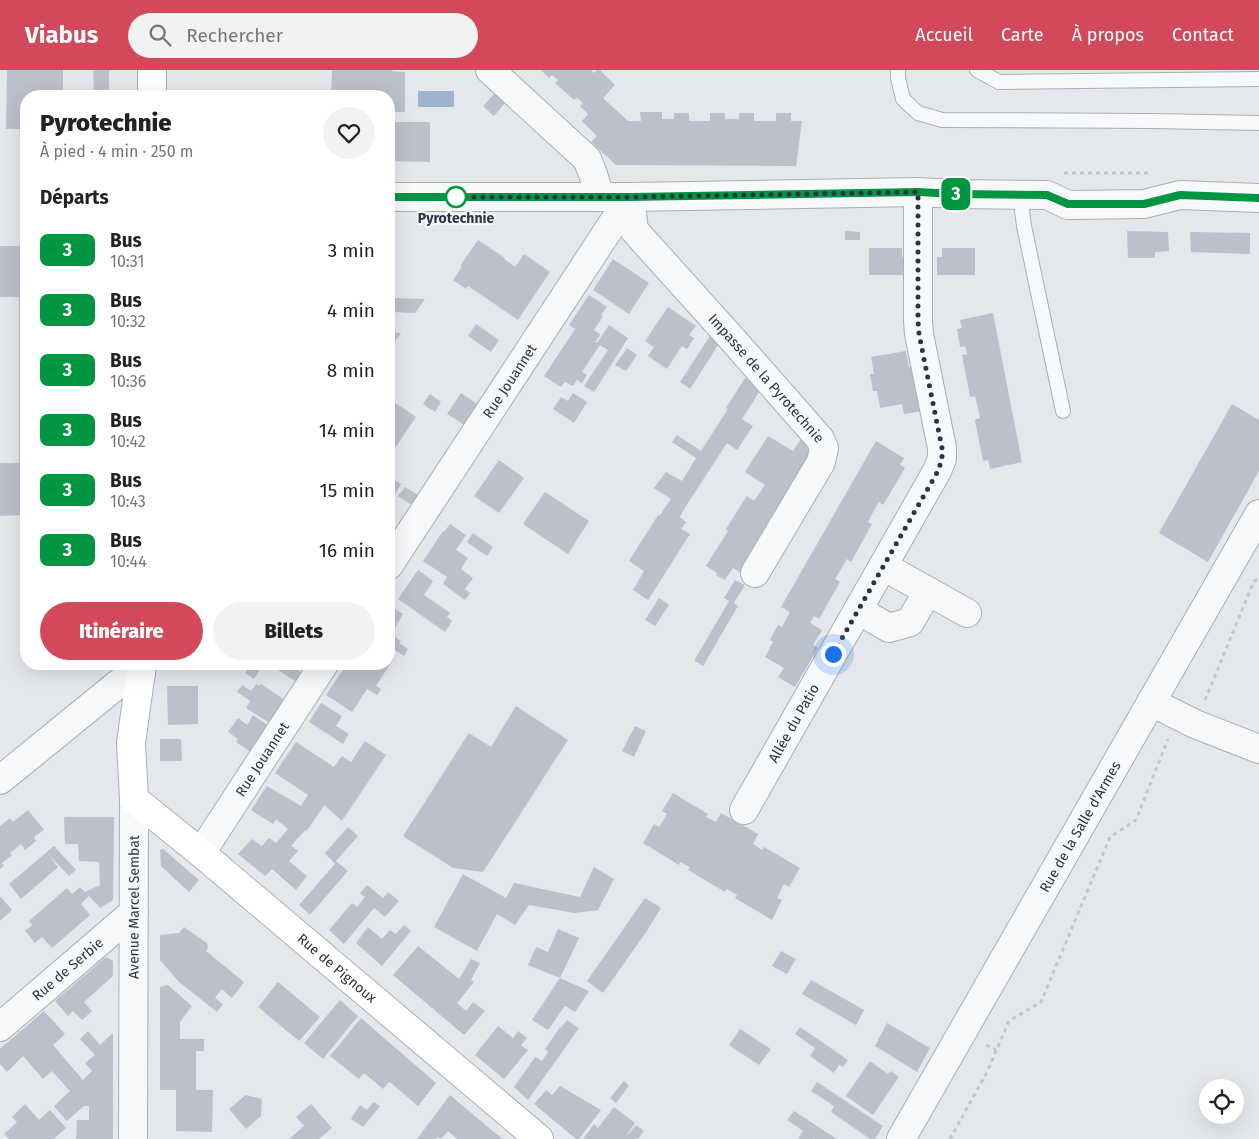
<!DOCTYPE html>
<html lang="fr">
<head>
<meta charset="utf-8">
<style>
	:root { --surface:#fff; --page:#f2f2f2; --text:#222; --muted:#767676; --accent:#d1495b }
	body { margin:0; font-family:"Fira Sans",sans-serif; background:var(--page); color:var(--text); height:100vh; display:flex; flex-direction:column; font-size:19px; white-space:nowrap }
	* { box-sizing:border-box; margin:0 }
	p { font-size:16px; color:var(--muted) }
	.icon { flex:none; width:28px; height:28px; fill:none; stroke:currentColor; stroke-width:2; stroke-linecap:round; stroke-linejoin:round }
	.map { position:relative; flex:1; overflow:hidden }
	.panel { position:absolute; left:20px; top:20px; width:375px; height:580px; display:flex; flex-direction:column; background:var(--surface); border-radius:20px; box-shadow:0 5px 20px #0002 }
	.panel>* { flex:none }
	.badge { padding:0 10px; border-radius:8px; font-size:18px; line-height:32px }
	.tools { position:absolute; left:1199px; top:1009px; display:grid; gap:10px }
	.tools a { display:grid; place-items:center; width:45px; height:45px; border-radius:50%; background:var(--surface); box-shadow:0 5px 20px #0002; font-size:25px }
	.you { position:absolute; width:25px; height:25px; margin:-12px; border:4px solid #fff; border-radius:50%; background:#1a73e8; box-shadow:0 0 0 8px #1a73e833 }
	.map>.badge { position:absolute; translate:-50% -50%; box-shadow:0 0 0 2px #fff }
	h2 { padding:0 20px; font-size:19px; line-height:45px }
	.round { display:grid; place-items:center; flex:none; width:52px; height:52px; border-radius:26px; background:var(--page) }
	.headline { display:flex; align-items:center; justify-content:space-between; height:85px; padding:0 20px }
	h1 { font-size:24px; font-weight:800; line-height:38px }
	.button { display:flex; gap:10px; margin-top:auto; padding:10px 20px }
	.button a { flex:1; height:58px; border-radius:30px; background:var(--accent); color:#fff; font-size:20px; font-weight:800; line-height:58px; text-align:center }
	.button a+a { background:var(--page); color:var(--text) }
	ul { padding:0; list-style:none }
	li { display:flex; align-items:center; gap:15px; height:60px; padding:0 20px }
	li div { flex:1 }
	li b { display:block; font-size:19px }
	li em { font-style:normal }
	li .badge { min-width:55px; font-weight:700; text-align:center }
	header { display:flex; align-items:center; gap:30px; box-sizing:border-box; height:70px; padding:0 25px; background:var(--accent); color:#fff }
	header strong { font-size:24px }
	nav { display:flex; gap:28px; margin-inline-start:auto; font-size:18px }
	.search { width:350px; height:45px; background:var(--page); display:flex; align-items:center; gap:12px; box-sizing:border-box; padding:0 18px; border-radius:28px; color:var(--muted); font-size:19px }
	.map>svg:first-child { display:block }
</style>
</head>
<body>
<header>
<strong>Viabus</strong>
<div class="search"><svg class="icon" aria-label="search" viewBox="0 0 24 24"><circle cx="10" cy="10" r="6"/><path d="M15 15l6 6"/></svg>Rechercher</div>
<nav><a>Accueil</a><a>Carte</a><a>À propos</a><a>Contact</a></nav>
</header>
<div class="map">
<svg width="1259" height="1069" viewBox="0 0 1259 1069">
	<rect width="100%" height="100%" fill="#e4e7ec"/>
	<path fill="#9fb4cc" d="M418,21H454V37H418Z"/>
	<path fill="#bbc0ca" d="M7,0H63V26H26V59H6Z
		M93,0H109V26H94Z
		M332,0H392L391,1L405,2V42H391V52H430V92L389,91V26H331Z
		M541,0H591L594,3L597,0H600L615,15L603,28L628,51H641L640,42H662V49H674V43H689V51H710V43H725V49H739V43H754V51H776V43H791V51H802L796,96L616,95L591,72L597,66L582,51L588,44L580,36L583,33L577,28L574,30L555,13L558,10L552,5L549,8Z
		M496,22L506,32L494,46L483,36Z
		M845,161L860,162V170H845Z
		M1127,161L1168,162L1169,181L1155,182V188H1128Z
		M1190,162L1250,163V184L1191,182Z
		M478,170L505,188L504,189L515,197L524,184L550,202L518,250L468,216L466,219L453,210L462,197L460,196Z
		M0,176H26V445L0,446V393H19V227H0Z
		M869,178H902V187H908V205H869Z
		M942,178H975V205H937V187H942Z
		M613,189L649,213L629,244L593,220Z
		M589,225L607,237L601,245L603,246L594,260L600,264V265L595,272L597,273L609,255L628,268L594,322L584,316L608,280L600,275L582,302L587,305L582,313L577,310L573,316L565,312L561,317L544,306L575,259L569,255Z
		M389,228L425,229L415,243L394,242L395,246H389Z
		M668,237L696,256L689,265L694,268L687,279L682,276L667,299L648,286L654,277L645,271Z
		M993,243L1022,392L990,399L988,390L983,391L975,350L980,348L977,334L975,326L970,327L962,285L967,284L965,276L960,277L957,259L962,258L960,250Z
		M476,254L499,270L491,282L468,266Z
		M389,262L401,263L392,276L389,275Z
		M712,263L720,272L690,319L680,312Z
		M627,278L637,285L626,301L615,295Z
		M906,281L909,297L914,296L923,341L904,344L902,334L880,338L877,321H873L870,304H874L871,287Z
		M745,308L761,319L742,349L753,356L737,380L727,373L684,439L680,447L686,452L681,459L690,464L648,530L633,520L644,501L629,491L658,445H660L671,429L654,418L666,402L682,411L696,388L672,372L677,365L701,381L728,339L726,338Z
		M461,323L479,335L466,356L447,344Z
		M573,323L587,332L574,353L553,339L561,327L568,331Z
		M430,324L441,332L435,342L423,334Z
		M391,330L416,347L389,387V334Z
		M1232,334L1259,350V401L1208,492L1159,463Z
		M768,366L793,381L803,366L815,380L740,502L733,498L725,510L716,505L717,503L706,496L728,461L726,459L747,426L754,431L765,415L745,402Z
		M876,371L904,388L900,395L905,398L883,435L879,432L872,444L868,452L872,454L851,492L847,489L835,509L840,512L819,549L814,546L810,553L822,560L813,575L818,578L795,617L778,607L784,598L765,587L773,572L770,570L778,555L782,557L790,542L781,537Z
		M499,390L524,408L499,443L474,426Z
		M389,406L401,414L395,424L389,421Z
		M405,417L420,426L413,436L398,426Z
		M545,422L589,451L568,484L523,454Z
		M450,454L466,465L456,480L468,488L461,499L473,508L465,519L470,523L465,530L443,514L447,507L423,491L443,461L444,462Z
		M473,463L493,477L487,486L467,472Z
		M418,500L433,511L424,525L450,543L447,547L452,551L445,562L398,529Z
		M735,510L745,515L734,533L738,536L703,596L695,591V589L729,531L724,528Z
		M659,528L669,535L655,556L645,550Z
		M389,535L403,544L391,564L401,571L399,573L408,579L404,586L389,576Z
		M389,584L394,588L376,616L381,619L377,625L367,619L352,642L326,625L347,594H389Z
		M251,594H264L254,609L245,603Z
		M283,594H288L304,604L298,613L278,600Z
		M256,614L260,616L261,614L286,631L271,654L246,638L250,631L237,622L242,615L251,621Z
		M167,616H198V654L168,655Z
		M321,633L342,646L336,656L349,664L343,674L309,652Z
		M516,636L568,670L483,802L453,798L403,766L469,663L491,677Z
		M253,645L269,656L252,683L236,672L238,669L228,662L238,648L247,655Z
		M635,656L646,661L634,687L622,681Z
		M160,669H181L182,691H160Z
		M365,671L386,685L342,751L324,735L311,755L306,761L305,760L291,776L298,781L289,791L307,806L296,820L272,799L265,806L238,784L252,769L262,776L269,768L276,773L288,759L276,749L273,754L251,740L267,716L301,736L308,725L275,703L296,672L334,697L342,686L351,692Z
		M673,723L708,744L706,747L716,752L721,743L758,764L753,774L762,780L764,777L800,798L789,817L784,814L777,828L782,830L772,850L735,828L737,825L727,819L725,822L688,800L690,797L680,792L679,795L643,773L654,754L659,757L667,744L662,741Z
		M28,740L44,760L34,767L36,771L25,780L21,774L10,783L12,785L2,793L4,796L0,799V756L10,748L13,752Z
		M64,747H114L113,830L100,838L89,826L81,834L90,845L52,878L42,867L35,873L25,861L32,855L29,851L67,818L72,824L80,817L85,822L100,815L99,792L79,791L78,774H65Z
		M348,757L358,766L336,791L348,801L310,845L299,835L335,794L325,783Z
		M54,776L76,800L69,806L49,785L58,797L21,829L9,814Z
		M163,779L199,810L189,822L161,796L160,780Z
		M594,797L614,809L598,840L575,843L529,835L515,855L497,844L477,881L434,857L463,804L506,828L514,813L580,827Z
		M367,815L383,828L388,822L399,831L385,847L374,838L344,874L329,860L352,833L357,837L365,827L360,823Z
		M0,826L12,840L0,851Z
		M645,828L661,838L647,861L603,923L587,911Z
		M404,855L411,861L382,896L356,873L368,857L382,869L390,860L396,864Z
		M184,857L207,873L208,878L206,881L244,912L232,928L222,919L215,928L223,934L217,942L179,912L160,890V865L179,863Z
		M558,859L579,868L560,908L528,895L536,877L548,882Z
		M418,876L459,909L471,889L480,893L471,910L474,912L457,933L466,941L473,932L485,941L464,965L393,905Z
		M781,881L796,889L787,904L772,896Z
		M106,887L113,891V906L84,932L92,941L82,950L73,941L68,946L55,931Z
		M560,908L589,921L575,942L565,936L548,960L532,950Z
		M811,910L864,940L856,955L802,924Z
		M278,912L320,947L299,971L258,937Z
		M168,915L192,936L180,952V969H204V981H196V1020H213L212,1062L176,1061V1020H160V917Z
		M340,930L358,946L323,989L304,973Z
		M44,941L65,964L53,975L83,1010L92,1001L85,993L95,985L80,969L88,961L100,975L113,963V1069H76L77,1050H89V1036H84L67,1051L54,1036L70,1021L52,1001L43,1009L23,986L7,1002L0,994V979Z
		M361,948L436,1013L418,1036L391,1013L389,1012L383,1019L364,1003L359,1009L330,986Z
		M567,950L579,958L528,1030L514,1017L535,987L542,991L548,982L545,979L558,960L560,957L561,958Z
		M887,953L930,978L917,1002L875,976Z
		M498,956L513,968L518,961L527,968L521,975L528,980L504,1009L475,985Z
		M800,957L848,990L843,997L839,995L834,1003L810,986L815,978L795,964Z
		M740,959L771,979L759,995L729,975Z
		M870,991L888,1004L891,1001L899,1007L873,1045L846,1026Z
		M624,1011L629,1016L616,1033L610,1028Z
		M817,1012L883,1056L875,1069H870L831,1042L834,1036L811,1021Z
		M560,1016L601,1040L579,1069H576L534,1034L546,1020L552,1025Z
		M246,1025L262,1029L261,1046L246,1059L229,1039Z
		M450,1025L494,1062L503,1069H457L448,1061L441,1069L437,1067L436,1069H417Z
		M374,1032L380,1036L363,1057L351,1049L360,1035L367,1040Z
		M25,1034L39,1050L50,1040L66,1058L54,1069H9L4,1064L17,1052L12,1047Z
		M311,1034L332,1058L319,1069H289L304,1056L296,1047Z
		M614,1037L635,1053L625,1068L636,1055L644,1061L638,1069H583L594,1054L598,1058Z
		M794,1041L837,1069H815L813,1068L812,1069H798L803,1061L787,1050Z"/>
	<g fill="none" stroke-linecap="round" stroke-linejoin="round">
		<defs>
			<path id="lane" d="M898,0V8L903,29L918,43L942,50L1152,51L1259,53
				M977,0L999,12L1259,9
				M1020,125L1024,156L1063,341"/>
			<g id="street">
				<path d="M490,0L587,89L593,104L600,127"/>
				<path d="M389,127H630L918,122L956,124L1047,125L1068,135L1144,134L1180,125L1259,128"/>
				<path id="s1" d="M630,127L634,160L733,270L820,369L824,378L821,392L755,503"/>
				<path id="s2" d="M389,495L630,127"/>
				<path d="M883,496L967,543"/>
				<path d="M858,540L889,558L910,552L928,521"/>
				<path d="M1151,632L1195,654L1259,679"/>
				<path d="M0,710L123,610L141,604"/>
				<path id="s3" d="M744,740L937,401L942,389V378L919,264L918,251V122"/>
				<path id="s4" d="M201,783L324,594"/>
				<path id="s5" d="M0,957L134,842"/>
				<path id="s6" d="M133,1069L134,729"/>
				<path id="s7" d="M901,1069L1259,444"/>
			</g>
			<g id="secondary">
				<path d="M152,0V26"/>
				<path id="s8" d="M142,594L131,673L134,729L201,783L539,1069"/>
			</g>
		</defs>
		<use href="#lane" stroke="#a9aeb7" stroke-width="16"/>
		<use href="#street" stroke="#a9aeb7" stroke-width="30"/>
		<use href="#secondary" stroke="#a9aeb7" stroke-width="30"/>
		<path stroke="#c2c5cb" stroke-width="3" stroke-dasharray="4 4" stroke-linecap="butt" d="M1064,103H1151
			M1205,630L1254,511L1259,508
			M986,975L996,980
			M950,1069L987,1002L1009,951L1041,932L1110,767L1136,750L1168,669"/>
		<use href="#lane" stroke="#f7f8fa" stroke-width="14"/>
		<use href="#street" stroke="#f7f8fa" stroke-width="28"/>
		<use href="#secondary" stroke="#fff" stroke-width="28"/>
	</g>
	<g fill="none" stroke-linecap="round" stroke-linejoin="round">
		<defs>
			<path id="line" d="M389,127H630L918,122L956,124L1047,125L1068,134H1144L1180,125L1259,128"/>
		</defs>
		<use href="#line" stroke="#fff" stroke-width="11"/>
		<use href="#line" stroke="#009641" stroke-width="8"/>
		<path stroke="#2b3445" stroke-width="5" stroke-dasharray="0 9" d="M456,127H630L918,122V251L919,264L942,378V389L938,401L833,584"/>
	</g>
	<circle fill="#fff" stroke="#009641" stroke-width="2.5" cx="456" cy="127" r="10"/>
	<g text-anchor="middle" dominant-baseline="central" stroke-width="4.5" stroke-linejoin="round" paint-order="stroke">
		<g font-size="14" font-weight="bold" fill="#2b3445" stroke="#f4f6f9">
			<text x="456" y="148">Pyrotechnie</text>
		</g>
		<g font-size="14" fill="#2b3445" stroke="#f4f6f9">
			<text stroke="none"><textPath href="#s1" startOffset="232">Impasse de la Pyrotechnie</textPath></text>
			<text stroke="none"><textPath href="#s2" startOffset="220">Rue Jouannet</textPath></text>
			<text stroke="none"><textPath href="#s3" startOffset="100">Allée du Patio</textPath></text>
			<text stroke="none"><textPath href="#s4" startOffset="112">Rue Jouannet</textPath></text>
			<text stroke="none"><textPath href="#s7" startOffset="360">Rue de la Salle d'Armes</textPath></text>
			<text stroke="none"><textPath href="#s6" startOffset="232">Avenue Marcel Sembat</textPath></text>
			<text stroke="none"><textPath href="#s8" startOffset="400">Rue de Pignoux</textPath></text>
			<text stroke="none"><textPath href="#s5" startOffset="89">Rue de Serbie</textPath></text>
		</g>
	</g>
</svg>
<div class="tools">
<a><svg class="icon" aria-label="locate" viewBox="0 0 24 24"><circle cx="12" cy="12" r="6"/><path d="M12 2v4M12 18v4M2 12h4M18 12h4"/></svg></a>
</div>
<div class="you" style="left:833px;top:584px"></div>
<b class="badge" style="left:956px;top:124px;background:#009641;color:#fff">3</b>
<section class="panel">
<div class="headline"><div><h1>Pyrotechnie</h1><p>À pied · 4 min · 250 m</p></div><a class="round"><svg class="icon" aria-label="heart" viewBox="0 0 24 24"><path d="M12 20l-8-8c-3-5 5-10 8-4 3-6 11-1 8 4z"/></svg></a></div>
<h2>Départs</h2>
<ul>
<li><span class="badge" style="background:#009641;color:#fff">3</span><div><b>Bus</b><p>10:31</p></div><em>3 min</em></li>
<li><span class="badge" style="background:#009641;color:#fff">3</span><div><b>Bus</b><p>10:32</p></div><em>4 min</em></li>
<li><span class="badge" style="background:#009641;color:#fff">3</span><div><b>Bus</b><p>10:36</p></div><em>8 min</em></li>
<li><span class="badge" style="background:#009641;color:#fff">3</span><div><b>Bus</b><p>10:42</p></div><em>14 min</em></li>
<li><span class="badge" style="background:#009641;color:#fff">3</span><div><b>Bus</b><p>10:43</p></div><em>15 min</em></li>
<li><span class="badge" style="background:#009641;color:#fff">3</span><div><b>Bus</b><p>10:44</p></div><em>16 min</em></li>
</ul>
<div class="button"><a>Itinéraire</a><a>Billets</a></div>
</section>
</div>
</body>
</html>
